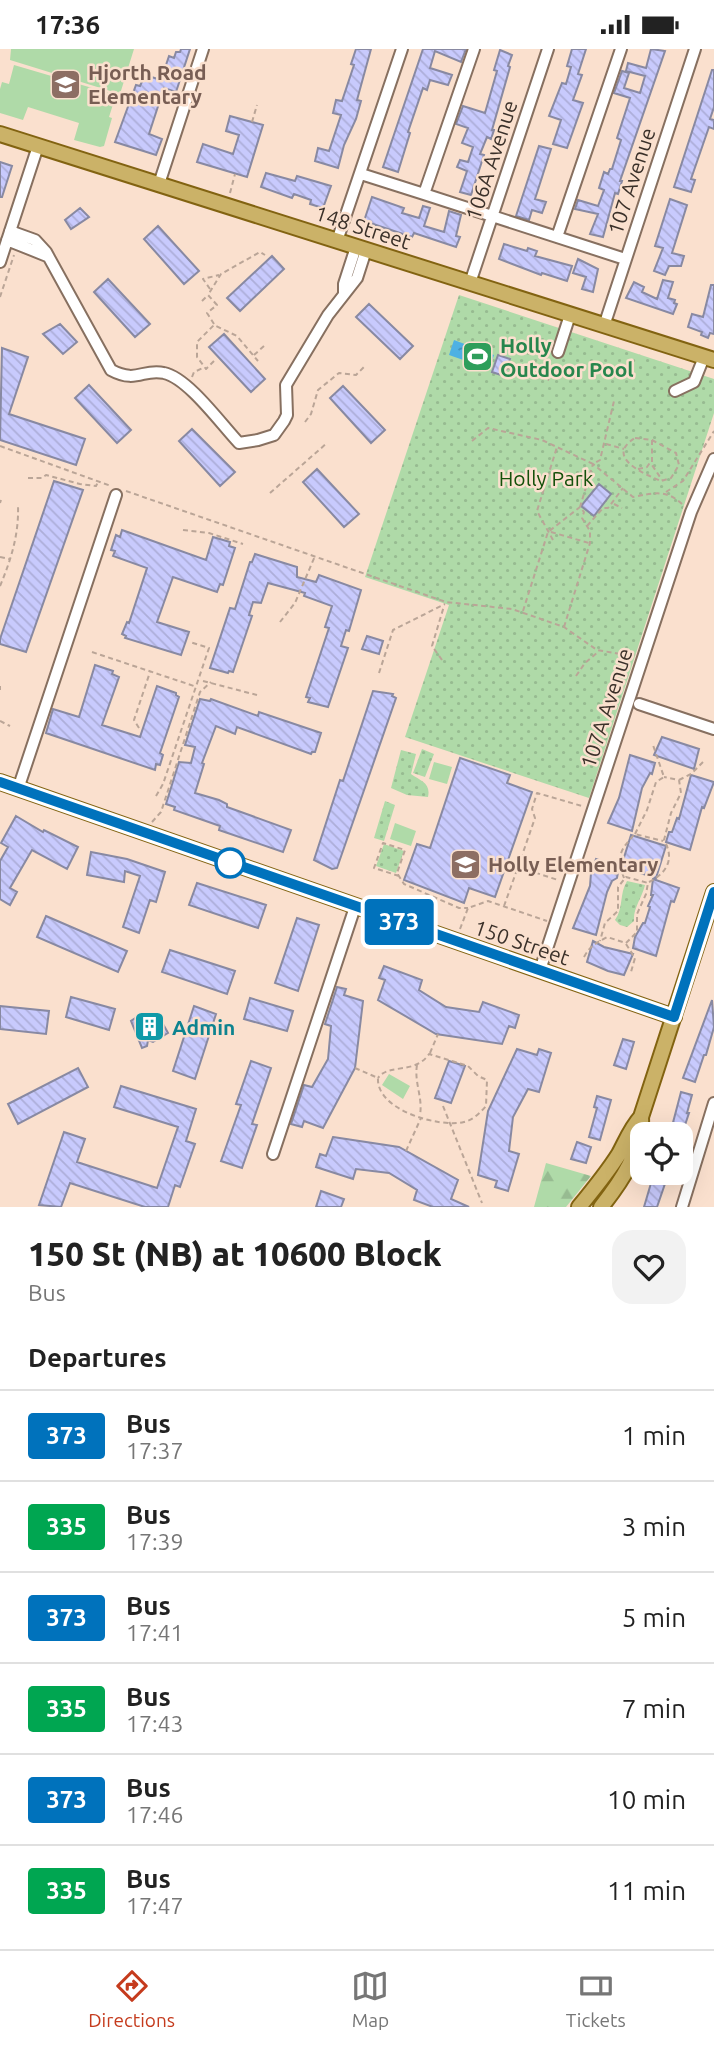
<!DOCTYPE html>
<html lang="en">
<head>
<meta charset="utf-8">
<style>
	:root { --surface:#fff; --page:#f2f2f2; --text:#222; --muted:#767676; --line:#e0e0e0; --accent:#c53b1d }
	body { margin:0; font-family:Ubuntu,sans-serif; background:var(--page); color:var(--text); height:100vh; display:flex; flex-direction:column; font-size:26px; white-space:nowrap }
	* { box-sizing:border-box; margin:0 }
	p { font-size:23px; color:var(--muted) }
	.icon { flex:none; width:38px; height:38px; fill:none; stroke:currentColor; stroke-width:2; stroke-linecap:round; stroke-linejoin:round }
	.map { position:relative; height:1158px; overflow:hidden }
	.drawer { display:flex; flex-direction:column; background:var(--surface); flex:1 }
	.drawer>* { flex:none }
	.badge { padding:0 14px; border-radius:5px; font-size:24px; line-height:46px }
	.buttons { position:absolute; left:630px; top:1073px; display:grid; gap:14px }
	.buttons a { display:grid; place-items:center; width:63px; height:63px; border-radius:14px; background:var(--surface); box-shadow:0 7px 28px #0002; font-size:35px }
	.map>.badge { position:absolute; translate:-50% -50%; box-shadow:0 0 0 4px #fff }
	h2 { padding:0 28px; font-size:26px; line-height:63px }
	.round { display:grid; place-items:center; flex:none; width:74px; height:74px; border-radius:21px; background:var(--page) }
	.overview { display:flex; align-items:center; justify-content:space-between; height:119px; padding:0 28px }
	h1 { font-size:33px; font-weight:800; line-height:52px }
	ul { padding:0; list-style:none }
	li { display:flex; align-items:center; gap:21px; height:91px; padding:0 28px; border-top:2px solid var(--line) }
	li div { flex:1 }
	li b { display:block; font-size:26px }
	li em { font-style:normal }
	li .badge { min-width:77px; font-weight:700; text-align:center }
	.status { display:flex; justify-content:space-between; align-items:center; height:49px; padding:0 35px; background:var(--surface); direction:ltr }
	.status svg { height:19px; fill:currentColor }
	.tab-bar { display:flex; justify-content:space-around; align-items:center; height:98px; border-top:2px solid var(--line); background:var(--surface); font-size:19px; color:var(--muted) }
	.tab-bar a { display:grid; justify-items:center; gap:4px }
	.tab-bar .active { color:var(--accent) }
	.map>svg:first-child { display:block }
</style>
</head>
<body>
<div class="status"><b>17:36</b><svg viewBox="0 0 49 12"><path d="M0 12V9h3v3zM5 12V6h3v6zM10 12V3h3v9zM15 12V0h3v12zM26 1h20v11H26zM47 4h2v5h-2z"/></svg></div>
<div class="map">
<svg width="714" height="1158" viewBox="0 0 714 1158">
	<defs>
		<pattern id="forest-firs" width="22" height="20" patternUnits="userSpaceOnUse" patternTransform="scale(1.75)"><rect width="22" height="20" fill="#afdaa8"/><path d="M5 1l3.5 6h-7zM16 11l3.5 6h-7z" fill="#97bb91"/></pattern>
		<pattern id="park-dots" width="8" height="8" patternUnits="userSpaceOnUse" patternTransform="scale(1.75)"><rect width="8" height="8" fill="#afdaa8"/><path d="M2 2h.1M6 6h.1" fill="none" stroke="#97bb91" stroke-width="1.8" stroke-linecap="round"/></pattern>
		<pattern id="water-ripples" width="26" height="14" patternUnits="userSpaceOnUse" patternTransform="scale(1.75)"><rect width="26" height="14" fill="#4eb1e3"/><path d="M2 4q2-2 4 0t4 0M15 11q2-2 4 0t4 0" fill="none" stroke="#4290b8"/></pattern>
		<pattern id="building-back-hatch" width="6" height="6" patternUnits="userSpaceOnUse" patternTransform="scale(1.75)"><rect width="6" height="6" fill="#c8cafd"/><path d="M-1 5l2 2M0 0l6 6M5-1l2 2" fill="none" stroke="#adaed9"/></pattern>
	</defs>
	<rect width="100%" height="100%" fill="#fae0ce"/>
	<path fill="#afdaa8" d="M11,0H134L120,45L10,11Z
		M14,16L116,46L109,68L112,69L104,97L100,98L74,91L79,74L28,58L23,71L0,64V40L2,33L9,35Z
		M434,713L452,718L447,735L429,730Z
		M395,774L416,782L411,797L390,790Z
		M389,1025L410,1037L403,1050L382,1036Z"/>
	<path fill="url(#forest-firs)" d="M546,1114L591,1127L566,1158H534Z"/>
	<path fill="url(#park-dots)" d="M459,246L714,330V364L589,749L405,688L449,556L365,528Z
		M422,700L434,705L425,728L413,724Z
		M401,701L416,705L411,725C421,732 431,734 428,748L407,746L391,739Z
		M385,752L395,756L384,792L374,789Z
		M384,795L404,802L396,824L376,817Z
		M627,832L645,836C642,849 633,859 634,872L627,878L620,876L615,871C624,858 619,845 627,832Z"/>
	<path fill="url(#water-ripples)" d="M454,291L494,306L489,320L449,306Z"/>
	<path fill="url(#building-back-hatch)" stroke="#8889a2" stroke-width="2" d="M181,0H190L176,43L164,39L149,85L162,90L156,106L115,93L136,36L140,37L145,26L161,31L169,7L174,9L176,3H180Z
		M356,0H371L357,51L361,52L356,70L344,96L338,119L315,112L318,99L329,102L341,66L333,64L336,51L342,52L354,16L351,15Z
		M423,0H466L461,13L435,2L430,19L452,26L448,36L430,31L427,41L423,39L408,83L410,84L398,123L383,118Z
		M572,0H586L578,25L582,26L573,51L583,54L567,99L553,95L561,71L549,67L562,34L566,35L571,18L567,17Z
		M651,0L665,2L620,132H622L618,145L615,144L603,188L590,185L598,165L575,160L578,151L598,157L604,141L599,139L604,123L608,125L610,120H612L621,91L617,89L630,49L614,44L622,22L629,24L624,39L640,44L645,27L626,22L628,14L646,19Z
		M500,1L512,6L508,17L510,18L492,81H494L491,90L487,88L480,105L484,106L471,146L460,143L467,122L457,118L460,111L468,113L473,98L462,94L468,79L456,75L463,57L485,64L497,22L494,21Z
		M712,21H714V58L710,70L714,71V80L709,78L691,130L695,131L691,143L674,138Z
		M230,67L263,76L247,128L197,113L203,95L233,105L239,86L226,82Z
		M539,97L551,100L535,150L546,153L542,164L532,161L529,171L516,167Z
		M0,113L12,117L2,148H0Z
		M266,124L295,132L297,127L331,137L323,159L310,155L311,151L294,145L292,149L261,138Z
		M372,148L404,159L402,164L419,169L423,157L430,159L424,177L444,183L449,162L461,166L456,187L460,188L456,198L414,184L412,188L364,172Z
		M670,150L687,156L672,204L684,207L681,217H669L665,226L654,222L663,199L655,197Z
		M80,159L89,168L71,180L65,171Z
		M158,177L199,222L184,235L144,190Z
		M504,195L527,202L528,199L537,202L535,207L572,217L567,232L542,224L541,226L499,210Z
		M272,207L284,220L240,262L227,249Z
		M578,210L598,220L593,243L582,240L586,228L573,224Z
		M108,230L150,275L135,288L94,243Z
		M663,231L673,233L668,249L675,251L674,254L677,255L673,265L626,249L634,233L644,238L642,243L657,250Z
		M711,236H714V285L710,284L708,289L701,286L702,283L688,278L692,265L703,268Z
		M369,255L413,297L400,310L356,268Z
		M60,275L77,293L63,305L43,285Z
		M224,285L265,330L251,343L209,298Z
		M2,299L28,308L9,365L85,390L76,416L0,391Z
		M498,306L510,310L504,327L492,323Z
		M89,336L131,381L117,394L75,349Z
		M343,337L385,381L371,394L330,349Z
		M192,380L235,423L220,437L179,392Z
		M317,420L359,465L344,478L303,433Z
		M54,432L83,441L26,603L0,595V590Z
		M599,435L611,445L594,467L581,457Z
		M122,481L206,511L213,488L230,493L229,497L235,499L223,536L220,535L217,543L173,528L157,573L189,583L181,606L125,589L126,587L122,585L127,573L129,574L147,519L113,507L115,502L111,501L116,486L120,488Z
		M255,505L297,518V528L316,533L319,526L361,541L349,582L346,581L341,597L348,599L328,658L308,653L310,649L306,648L329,579L325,578L332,557L304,547L305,544L268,534L261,554L253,553L249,566L252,567L233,623L229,622L228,624L210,619L230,559L235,560L250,513H252Z
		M367,587L383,592L379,605L362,600Z
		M95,616L113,622L112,625L119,628L102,676L140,688L157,637L176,644V646L179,648L160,704L163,706L160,716L156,715L155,721L46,684L53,660L79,668Z
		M373,642L393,645L392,647L396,649L337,819L332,820L314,811L340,731L343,732Z
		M200,650L210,652L211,650L258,667L259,663L321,684L315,703H312L311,705L237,678L235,685L216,677L202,714L204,715L195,744L219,751L227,755V758L291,781L283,803L219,781L220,777L174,761L175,758L166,755L179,713L191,714L195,698L185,696Z
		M662,688L699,700L694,720L654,706Z
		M630,706L655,714L652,725L650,724L642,739L632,782L608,774L619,749Z
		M460,709L510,726L507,734L532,743L495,848L469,839L464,854L404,831L417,795L430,799Z
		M691,726L714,733L704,759L702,758L690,801L666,793L669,783H672L677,769L679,770Z
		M16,767L43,783L44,781L78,798L67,820L32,801L10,839L17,843L10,856L0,850V812L8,798L1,794Z
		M631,786L666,797L656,829L621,818Z
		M91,803L127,810L165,823L156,853L150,851L139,884L123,878L140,827L125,822L124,833L87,826Z
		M596,810L619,818L617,829L612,832L607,843L596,886L573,879L590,837L591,824Z
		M653,830L679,839L674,853L671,852L656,907L633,899L635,888L643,874H645L650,858L648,857L653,846H651Z
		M197,834L266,856L258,879L189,856Z
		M46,867L127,902L118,923L37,888Z
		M297,869L319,876L298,942L275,934Z
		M593,892L604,898L633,905L624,926L608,922L587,913Z
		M170,901L235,922L227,945L162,923Z
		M384,917L422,931L419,941L446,958L479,963L483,953L519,966L515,979L509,977L502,995L436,985L378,951L385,931L379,929Z
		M337,938L346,940L344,946L363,952L355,1019L323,1079L304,1072L302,1078L291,1075L304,1036L312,1038L328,1010L331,977L325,975Z
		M71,948L115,960L109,981L66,968Z
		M250,949L293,962L287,982L244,970Z
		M712,951L714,978L706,1006H704L695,1033L683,1029Z
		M0,957L49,962L46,985L0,980Z
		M194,957L216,965L195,1030L173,1022Z
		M153,967L159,968L168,984L153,993L148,991L147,997L142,999L131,972L137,968L143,971Z
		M623,990L634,993L626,1020L614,1016Z
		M517,1000L537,1006L539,1000L551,1004L539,1043L528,1040L513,1068L509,1102L519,1105L508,1142L495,1138L497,1132L478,1126L488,1062Z
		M251,1012L271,1019L252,1075L257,1076L242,1119L221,1112L241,1056L236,1055Z
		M449,1012L465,1017L451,1054L435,1049Z
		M78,1019L88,1038L18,1075L8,1055Z
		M121,1037L196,1060L186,1092L195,1095L180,1138L175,1136L168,1158H145L70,1134L61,1158L39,1156L64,1083L85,1090L77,1113L157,1139L178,1078L114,1058Z
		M681,1043L692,1046L687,1064H689L682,1085H670Z
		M597,1047L611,1051L600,1091L589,1088L597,1059L594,1058Z
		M333,1088L399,1098L458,1131L451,1150L469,1158H433L414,1151L417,1141L389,1124L356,1120L353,1130L316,1118L320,1105L326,1107Z
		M577,1093L591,1098L586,1114L571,1110Z
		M654,1124H684L681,1133L667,1129L657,1158H644Z
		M321,1142L344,1150L341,1158H316Z"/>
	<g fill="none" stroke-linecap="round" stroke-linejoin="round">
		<defs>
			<path id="minor" d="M361,125L424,145L474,0
				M159,135L203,0
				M424,145L625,210
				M10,182L35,191L46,203L111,321C137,335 143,319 164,324C188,329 221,375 239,394L258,391L274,386L284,372L287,366L286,336L328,266L357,229L366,201
				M557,188L621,0
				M7,191L47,207
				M337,192L402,0
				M0,213L38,97
				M470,234L548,0
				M344,244V235L356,198
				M604,277L695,0
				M558,303L570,266
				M675,342L694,333L704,308
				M639,655L714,680
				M18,740L116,446
				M540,921L691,463L714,410
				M273,1105L355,858
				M682,1158L714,1054"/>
			<path id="major" d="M0,85L714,311
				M0,733L674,968
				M579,1158C593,1141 607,1124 619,1105C626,1092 631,1079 641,1068
				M601,1158C621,1133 643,1101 641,1068L714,843"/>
		</defs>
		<use href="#minor" stroke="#877060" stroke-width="14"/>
		<use href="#major" stroke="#826311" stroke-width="18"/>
		<path stroke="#baa597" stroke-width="2" stroke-dasharray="5 3.5" stroke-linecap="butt" d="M252,73L257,56
			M230,144L235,125
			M210,240L203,230L219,226
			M0,248L14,206
			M202,252L208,246
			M214,275L207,264L217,256L208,246L221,225L260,203L265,206
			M254,306L265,296
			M214,312L206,320L197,308V293L214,276L237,287L258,312
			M507,319L549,331
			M192,328L194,323L203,319
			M305,373L311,365L318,341L339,324L356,326L365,317
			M635,389L652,391L676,404L679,416L671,429L661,432C644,425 604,408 635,389Z
			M652,391V416L662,431
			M472,392L488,379L542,391L593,415L600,411L614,352
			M606,395L624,400
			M0,397L111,437
			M638,420L647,418L651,412
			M28,429H42L46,426L80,435L96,437L98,433
			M126,442L446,553L512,560L564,578L597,601L632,607
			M666,443L683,432L714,382
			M270,444L327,394
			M0,454L1,451
			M614,455L622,459
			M587,477L603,459H608L623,439
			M183,481L209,484L243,495
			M551,483L589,494
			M553,491L537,462L557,398
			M0,508L9,510
			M0,537C11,511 19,485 18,457
			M523,562L548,483L580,458
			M280,573L295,554L315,507
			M564,578L590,494V482L582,469L584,463L580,458L593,415L633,448C654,444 666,440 682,455
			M92,603L194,637
			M442,611L432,597L444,557
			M379,624L393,581L445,555
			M576,627L585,614L598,603
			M203,632L257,646
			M0,637V641
			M0,672L10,677
			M139,679L134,671L150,623
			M679,731L691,725L703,713
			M156,747L163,735L209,599L190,593
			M152,773L161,763L200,643L211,633
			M635,785L647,761L656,733L664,728L653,696
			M488,808L515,822
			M518,818L535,769L532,760L537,744L582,757
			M399,827L374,819L383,794L405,801L397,824L404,835L459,859H468
			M624,829C616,807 620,801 635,785L663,792
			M649,833C667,824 675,810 664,791L671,764L681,744L679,731L664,728
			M504,857L518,818L558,831
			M460,880L468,859L488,852L547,872
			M626,895L635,909L631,923
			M584,908C590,897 596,894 607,888L626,894L637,883V865L646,845L648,834L626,828L618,838V862L605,874L600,892
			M430,1004L438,985
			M417,1016C414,1034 423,1048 420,1066
			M355,1019L378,1029C376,1061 439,1079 464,1073C473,1071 480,1064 486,1057L487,1031L478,1027L468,1017L429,1005C415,1026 388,1014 378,1029
			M443,1057L482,1154
			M406,1102L421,1069"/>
		<use href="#minor" stroke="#fff" stroke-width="10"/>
		<use href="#major" stroke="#cbb268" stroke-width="14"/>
	</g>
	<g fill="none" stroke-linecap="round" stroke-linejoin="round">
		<defs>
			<path id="line" d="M0,733L674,968L714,843"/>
		</defs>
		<use href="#line" stroke="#fff" stroke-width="16"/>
		<use href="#line" stroke="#0072bc" stroke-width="10"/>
	</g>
	<defs>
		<symbol id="school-square" viewBox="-11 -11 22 22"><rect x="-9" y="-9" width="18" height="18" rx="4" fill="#8d6e63" stroke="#fae0ce"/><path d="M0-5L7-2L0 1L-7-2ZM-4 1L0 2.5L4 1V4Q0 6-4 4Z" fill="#fff"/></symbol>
		<symbol id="stadium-square" viewBox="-11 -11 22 22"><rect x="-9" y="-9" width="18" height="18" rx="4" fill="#2e9e5b" stroke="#fae0ce"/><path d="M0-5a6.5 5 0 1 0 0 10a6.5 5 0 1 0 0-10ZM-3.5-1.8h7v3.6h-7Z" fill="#fff"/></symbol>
		<symbol id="building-square" viewBox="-11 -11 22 22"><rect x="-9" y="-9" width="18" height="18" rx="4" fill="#0f9aa8" stroke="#fae0ce"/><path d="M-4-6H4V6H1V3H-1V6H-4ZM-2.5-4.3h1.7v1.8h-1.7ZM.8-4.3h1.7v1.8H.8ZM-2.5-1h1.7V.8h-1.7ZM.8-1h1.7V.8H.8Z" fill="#fff"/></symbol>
	</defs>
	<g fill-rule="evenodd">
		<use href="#school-square" x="48" y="18" width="35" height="35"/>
		<use href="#stadium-square" x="460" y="290" width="35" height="35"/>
		<use href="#school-square" x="448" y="798" width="35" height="35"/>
		<use href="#building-square" x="132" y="960" width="35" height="35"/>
	</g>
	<circle fill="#fff" stroke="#0072bc" stroke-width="3.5" cx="230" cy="814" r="14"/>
	<g text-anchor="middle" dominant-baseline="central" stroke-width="5" stroke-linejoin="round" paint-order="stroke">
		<g font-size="21" font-weight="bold" fill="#785e54" stroke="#fae0ce" text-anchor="start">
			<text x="88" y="23">Hjorth Road<tspan x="88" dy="24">Elementary</tspan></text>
			<text x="488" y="815">Holly Elementary</text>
		</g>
		<g font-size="21" fill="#3a3029" stroke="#fae0ce">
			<text transform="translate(491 111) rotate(-72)">106A Avenue</text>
			<text transform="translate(631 132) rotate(-72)">107 Avenue</text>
			<text transform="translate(363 178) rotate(18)">148 Street</text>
			<text transform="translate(606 659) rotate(-72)">107A Avenue</text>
			<text transform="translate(522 893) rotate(19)">150 Street</text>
		</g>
		<g font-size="21" font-weight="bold" fill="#27864d" stroke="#fae0ce" text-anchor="start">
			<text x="500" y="296">Holly<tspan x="500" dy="24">Outdoor Pool</tspan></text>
		</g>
		<g font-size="21" fill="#14510a" stroke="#fae0ce">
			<text x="546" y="429">Holly Park</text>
		</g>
		<g font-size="21" font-weight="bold" fill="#0d838f" stroke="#fae0ce" text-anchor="start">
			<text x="172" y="978">Admin</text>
		</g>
	</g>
</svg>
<div class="buttons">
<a><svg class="icon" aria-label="locate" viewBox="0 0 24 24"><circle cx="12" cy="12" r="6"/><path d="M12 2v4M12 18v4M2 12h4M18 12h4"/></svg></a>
</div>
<b class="badge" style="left:399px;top:873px;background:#0072bc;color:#fff">373</b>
</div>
<section class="drawer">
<div class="overview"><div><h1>150 St (NB) at 10600 Block</h1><p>Bus</p></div><a class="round"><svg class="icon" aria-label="heart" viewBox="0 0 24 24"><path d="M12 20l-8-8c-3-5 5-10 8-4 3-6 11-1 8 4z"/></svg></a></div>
<h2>Departures</h2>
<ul>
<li><span class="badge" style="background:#0072bc;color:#fff">373</span><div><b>Bus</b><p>17:37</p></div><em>1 min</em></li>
<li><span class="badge" style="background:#00a651;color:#fff">335</span><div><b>Bus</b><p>17:39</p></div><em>3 min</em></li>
<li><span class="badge" style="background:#0072bc;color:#fff">373</span><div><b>Bus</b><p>17:41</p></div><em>5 min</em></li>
<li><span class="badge" style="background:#00a651;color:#fff">335</span><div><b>Bus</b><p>17:43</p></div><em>7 min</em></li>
<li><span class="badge" style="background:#0072bc;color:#fff">373</span><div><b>Bus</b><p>17:46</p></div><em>10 min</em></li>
<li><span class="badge" style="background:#00a651;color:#fff">335</span><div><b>Bus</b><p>17:47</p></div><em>11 min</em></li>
</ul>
</section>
<nav class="tab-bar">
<a class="active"><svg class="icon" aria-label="directions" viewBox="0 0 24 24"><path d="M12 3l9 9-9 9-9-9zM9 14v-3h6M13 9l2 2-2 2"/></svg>Directions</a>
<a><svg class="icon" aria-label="map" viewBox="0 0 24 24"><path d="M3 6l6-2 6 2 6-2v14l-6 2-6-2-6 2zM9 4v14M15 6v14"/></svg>Map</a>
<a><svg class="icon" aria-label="tickets" viewBox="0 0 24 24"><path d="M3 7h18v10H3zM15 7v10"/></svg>Tickets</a>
</nav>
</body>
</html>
